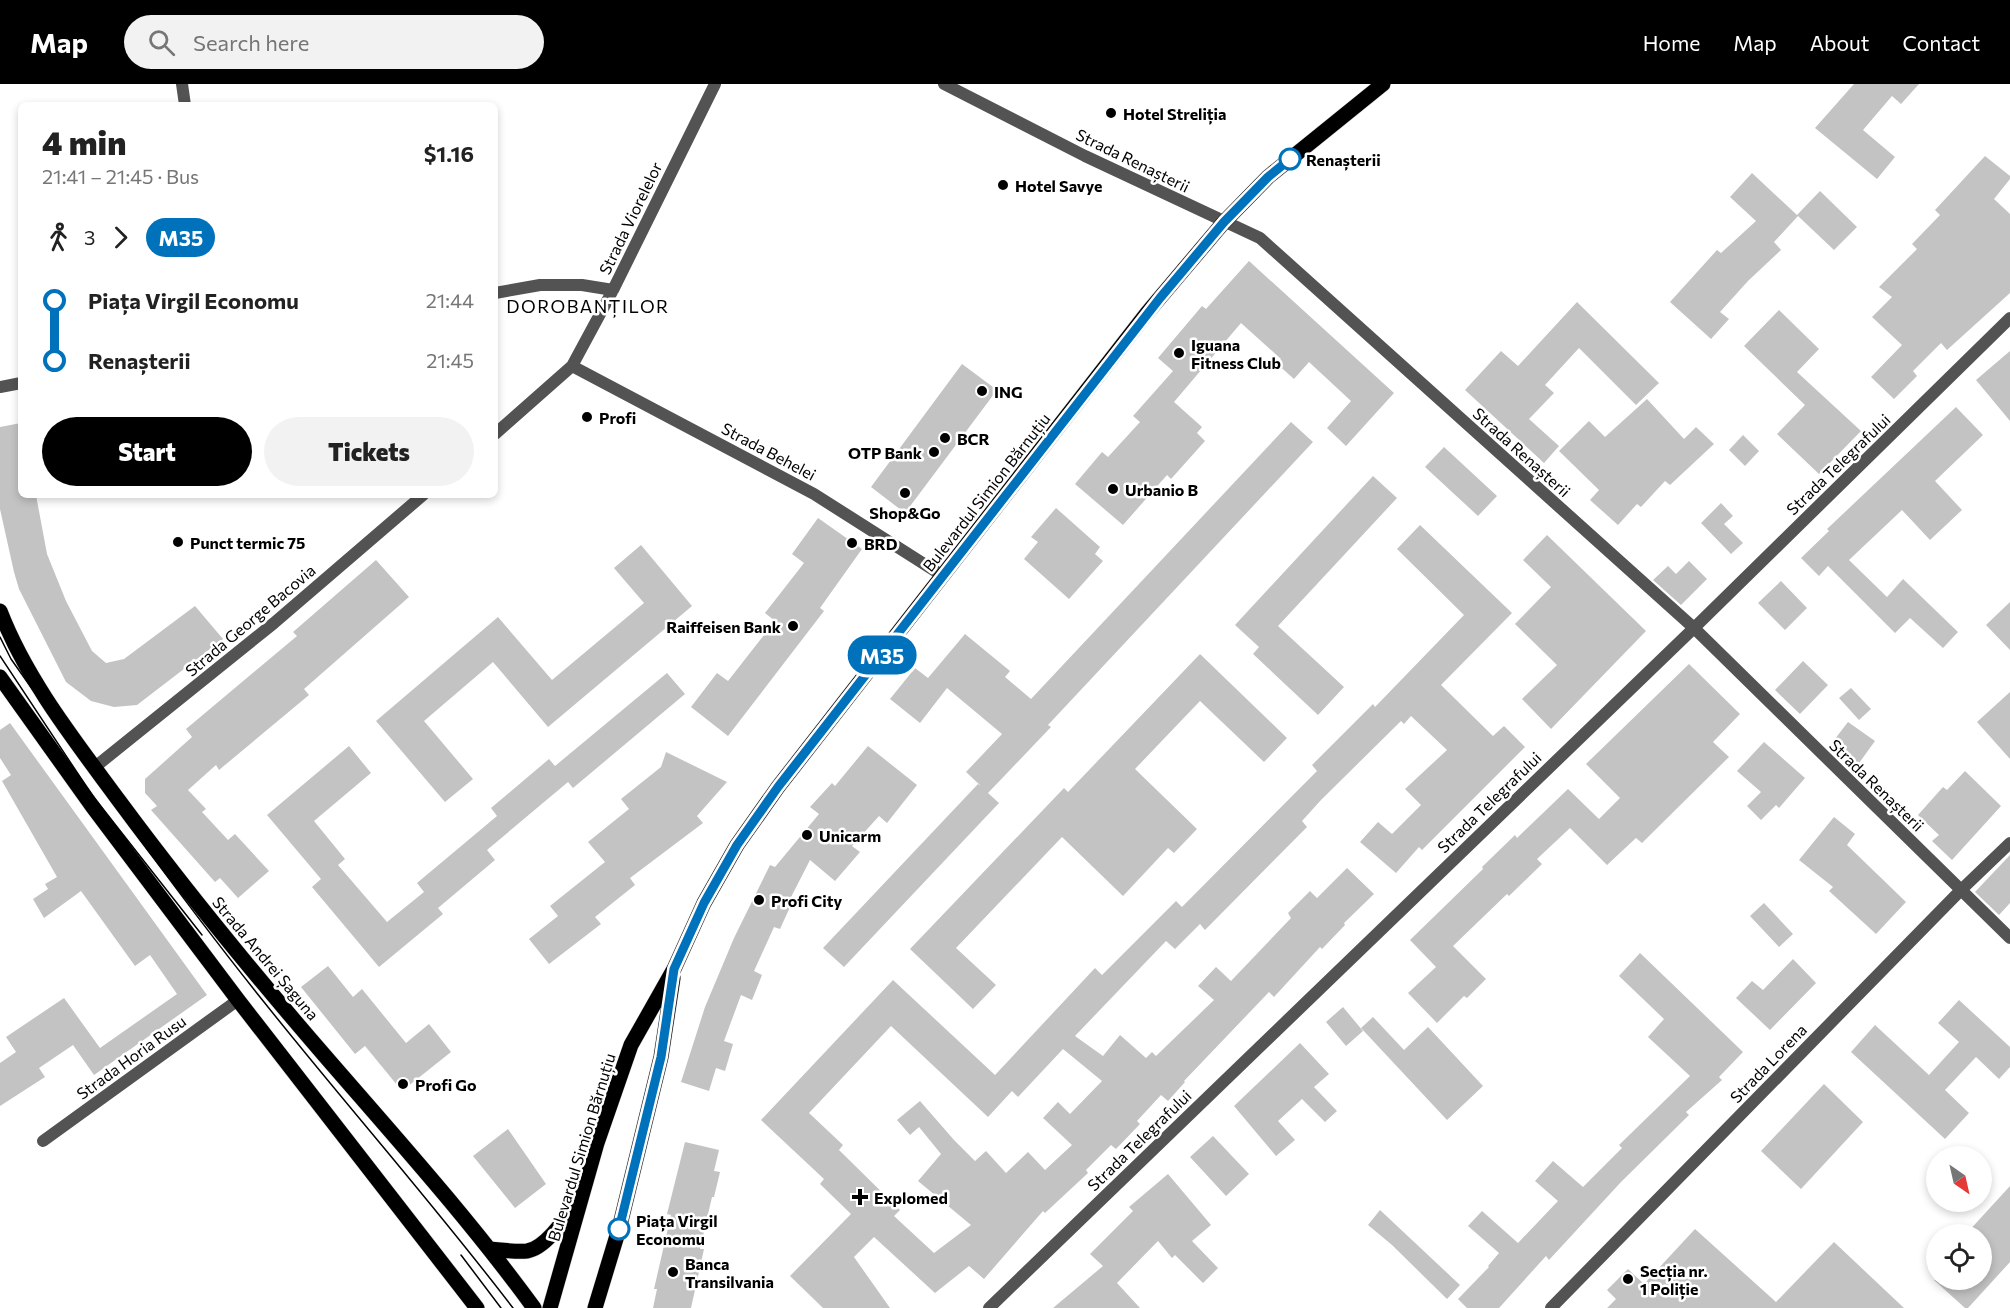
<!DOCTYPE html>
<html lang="en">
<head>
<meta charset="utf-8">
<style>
	:root { --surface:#fff; --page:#f2f2f2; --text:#222; --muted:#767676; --accent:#000 }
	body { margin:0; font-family:Commissioner,sans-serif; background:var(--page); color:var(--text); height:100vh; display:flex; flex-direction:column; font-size:22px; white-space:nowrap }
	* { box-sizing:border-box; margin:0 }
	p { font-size:20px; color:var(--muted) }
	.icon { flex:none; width:33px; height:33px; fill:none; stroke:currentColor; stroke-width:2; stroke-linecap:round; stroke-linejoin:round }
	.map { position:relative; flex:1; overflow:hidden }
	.drawer { position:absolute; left:18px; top:18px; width:480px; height:396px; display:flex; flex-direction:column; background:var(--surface); border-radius:9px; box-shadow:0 3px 9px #0003 }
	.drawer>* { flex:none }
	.badge { padding:0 12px; border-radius:20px; font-size:21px; line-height:39px }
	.needle { width:39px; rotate:146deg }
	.controls { position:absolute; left:1926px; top:1062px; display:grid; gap:12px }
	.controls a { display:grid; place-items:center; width:66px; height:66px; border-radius:50%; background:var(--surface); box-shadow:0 3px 9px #0003; font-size:30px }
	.map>.badge { position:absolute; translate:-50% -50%; box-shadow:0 0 0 3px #fff }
	.legs { display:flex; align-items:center; gap:9px; height:66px; padding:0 24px; font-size:20px }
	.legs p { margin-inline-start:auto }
	.head { display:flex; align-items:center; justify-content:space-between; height:102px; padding:0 24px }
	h1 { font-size:33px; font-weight:800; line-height:45px }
	.action { display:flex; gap:12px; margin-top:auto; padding:12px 24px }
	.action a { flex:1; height:69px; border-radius:36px; background:var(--accent); color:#fff; font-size:24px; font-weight:800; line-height:69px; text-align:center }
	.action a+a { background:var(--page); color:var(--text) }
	ul { padding:0 24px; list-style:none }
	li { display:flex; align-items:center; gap:21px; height:60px; font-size:22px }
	li i { display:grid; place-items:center; width:9px; height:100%; margin:0 8px; background:currentColor }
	li i::after { content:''; width:15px; height:15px; margin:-8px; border:4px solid; border-radius:50%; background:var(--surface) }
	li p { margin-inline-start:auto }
	li:first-child i { background:linear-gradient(#0000 50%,currentColor 0) }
	li:last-child i { background:linear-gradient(currentColor 50%,#0000 0) }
	header { display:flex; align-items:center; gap:36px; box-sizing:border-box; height:84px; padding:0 30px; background:var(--accent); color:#fff }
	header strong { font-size:28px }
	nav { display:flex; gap:33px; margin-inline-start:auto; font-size:21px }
	.search { width:420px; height:54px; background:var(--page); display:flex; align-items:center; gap:15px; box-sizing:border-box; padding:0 21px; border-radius:33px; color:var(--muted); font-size:22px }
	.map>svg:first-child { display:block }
</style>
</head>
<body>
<header>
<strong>Map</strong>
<div class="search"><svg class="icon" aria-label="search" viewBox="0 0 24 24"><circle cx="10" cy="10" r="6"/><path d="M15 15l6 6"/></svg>Search here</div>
<nav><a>Home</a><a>Map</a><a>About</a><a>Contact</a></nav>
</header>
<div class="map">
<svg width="2010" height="1224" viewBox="0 0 2010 1224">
	<rect width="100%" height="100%" fill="#fff"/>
	<path fill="#c3c3c3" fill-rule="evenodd" d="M1854,0H1919L1901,20L1892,12L1863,46L1895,73L1877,95L1815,44Z
		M1985,72L2010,92V95L1994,115L2010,130V209L1947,266L1941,259L1913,287L1917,292L1894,315L1871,293L1902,261L1872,233L1892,213L1879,203L1917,165L1912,160L1940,131L1935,126Z
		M1752,89L1797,131L1820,107L1857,143L1834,166L1798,132L1774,158L1781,166L1748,197L1720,228L1729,235L1711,255L1670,218L1717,166L1721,169L1756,137L1730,113Z
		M1249,177L1394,309L1346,362L1327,344L1351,317L1309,278L1294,295L1276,279L1281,275L1241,239L1174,318L1202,343L1197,349L1205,357L1171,395L1167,391L1123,441L1075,400L1102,368L1108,373L1140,338L1133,332L1173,287L1158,274L1202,222L1206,225Z
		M1577,218L1659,299L1636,321L1579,264L1545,301L1554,309L1529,335L1559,362L1544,379L1465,306L1501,267L1518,282Z
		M1779,226L1819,265L1797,288L1861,347L1819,390L1777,350L1805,321L1744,262Z
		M2010,267V337L1976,296Z
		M962,280L997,306L905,429L871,403Z
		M1647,315L1684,355L1696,343L1714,360L1670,401L1665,397L1641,423L1637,420L1618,441L1590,416L1599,406L1559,367L1589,337L1605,353Z
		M1956,323L1983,351L1935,397L1962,426L1930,456L1902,426L1849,476L1887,513L1903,495L1958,548L1943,564L1910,534L1895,549L1828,482L1819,492L1801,474L1829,447L1827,445Z
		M1291,338L1313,358L1048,641L1051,643L988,709L999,719L844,883L823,864L978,700L981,702L966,688L1002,650L947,604L920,639L890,615L915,584L928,594L965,550L1010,587L1005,593L1031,615Z
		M21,339V411H36L47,470L66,517L92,567L106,579L124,575L195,522L223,555L137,621L114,623L91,617L66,598L19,505L14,488L0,425V343Z
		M1743,351L1759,367L1745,382L1729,366Z
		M1444,363L1497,412L1478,432L1425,383Z
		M1373,392L1397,414L1278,542L1344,603L1318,631L1253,570L1259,563L1235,541Z
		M1721,419L1733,432L1724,440L1743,459L1731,470L1701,439Z
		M1056,424L1100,463L1095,470L1103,477L1069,515L1024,475L1038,458L1031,453Z
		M818,434L862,465L820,524L824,527L728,652L691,623L717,589L728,597L775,537L765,529L804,479L792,470Z
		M1420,441L1512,529L1441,601L1493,652L1504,642L1525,663L1422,766L1419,763L1396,789L1360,758L1378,738L1392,750L1421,721L1405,705L1447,666L1411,632L1404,640L1401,637L1321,716L1302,737L1307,743L1205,846L1200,840L1175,865L1166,857L1075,952L1103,972L1120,951L1146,974L1152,968L1156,972L1214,916L1198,902L1216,883L1231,897L1291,834L1288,829L1310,807L1317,814L1347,784L1374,810L1344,839L1345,841L1322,865L1320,863L1274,913L1269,908L1184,997L1185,998L1168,1017L1161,1011L1137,1037L1140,1040L1116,1065L1111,1061L1086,1086L1088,1089L1045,1129L1043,1127L984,1195L969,1182L935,1209L874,1153L854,1173L890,1224H823L790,1192L851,1130L820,1100L824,1095L761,1036L893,896L995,991L1095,884L1102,891L1176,817L1182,823L1317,687L1312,681L1373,620L1375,623L1464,531L1397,465ZM891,942L988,1033L1012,1007L1018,1013L1063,965L1102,997L1070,1030L1058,1018L1043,1034L1072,1061L1045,1086L1028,1068L1006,1089L986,1067L975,1077L954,1056L920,1017L897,1036L910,1051L919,1043L941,1070L918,1097L971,1141L934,1169L894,1132L900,1126L839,1066L843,1061L809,1029Z
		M1547,451L1646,547L1551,645L1522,615L1557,581L1515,540L1551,503L1523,476Z
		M641,461L692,522L548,643L493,578L424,637L473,695L445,718L376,637L498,533L552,596L644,519L614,484Z
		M376,476L409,513L304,605L309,611L219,686L216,681L188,706L206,725L202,728L228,756L235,750L269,787L238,814L220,794L215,798L151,726L157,722L145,709V695L192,653L186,645L297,552L293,548Z
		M1689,477L1707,495L1681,521L1653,496L1668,482L1676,490Z
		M1781,497L1807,524L1785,546L1758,519Z
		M2010,518V566L1986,541Z
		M1200,570L1287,654L1264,678L1200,617L1135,685L1197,745L1174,769L1168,764L1123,812L1062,753L956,864L996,901L973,925L910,865L1064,704L1068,708Z
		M1803,577L1828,601L1800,630L1775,606Z
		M1689,580L1740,630L1713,658L1729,673L1642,759L1636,754L1607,781L1570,744L1537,775L1542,780L1509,812L1507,810L1453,862L1486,895L1467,914L1464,912L1437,939L1408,909L1436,883L1410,856L1483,785L1482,783L1515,751L1517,754L1568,705L1599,735L1620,714L1586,680Z
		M667,589L685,610L573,704L568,698L487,766L495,776L438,824L443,830L379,883L312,803L321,795L267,731L349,662L371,689L314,737L345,775L338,781L387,838L424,808L417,799L497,732L491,724L549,675L555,682Z
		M1851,604L1871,625L1859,636L1839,614Z
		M2010,608V675L1977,638Z
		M1848,638L1875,657L1854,686L1828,664Z
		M10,639L207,911L94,991L73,961L39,984L45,993L0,1022V979L16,968L6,953L64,914L100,964L177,910L150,871L135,882L81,807L44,834L33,815L48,805L45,800L57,793L2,697L11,691L0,674V646Z
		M1764,658L1805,694L1779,724L1776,721L1761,736L1747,722L1761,708L1737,687Z
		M868,662L917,701L887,739L879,732L852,762L860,768L835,797L810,776L787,821L790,823L780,845L774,843L754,887L762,891L752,916L741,911L724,957L733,960L725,987L716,984L709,1007L681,998L705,923L734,854L770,781L775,783L819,730L810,723L832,699L835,702Z
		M666,668L727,698L697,732L703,739L630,794L635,801L595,833L601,840L549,880L529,855L558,832L550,822L605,778L588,758L629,725L621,715L661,683Z
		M1965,687L2001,722L1952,776L1932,757L1939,751L1918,731L1943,703L1947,706Z
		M1834,733L1855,750L1847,761L1906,818L1876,850L1829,807L1833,803L1799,776Z
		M2010,771V819L1999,831L1975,808Z
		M1764,819L1793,850L1779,863L1750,832Z
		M1640,869L1743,968L1719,993L1722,996L1686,1028L1689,1031L1621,1098L1549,1176L1546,1172L1499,1224H1467L1458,1215L1489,1183L1488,1182L1499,1169L1468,1142L1482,1127L1518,1159L1558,1117L1535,1097L1553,1077L1583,1103L1622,1064L1619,1061L1690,992L1648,953L1664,935L1619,892Z
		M1793,875L1816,899L1770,946L1736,914L1752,897L1763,906Z
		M328,882L353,913L362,905L406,959L429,940L451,968L402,1007L365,962L355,970L301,903Z
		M1959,916L2010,963V983L1999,995L1976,973L1945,1006L1969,1029L1945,1055L1851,968L1875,941L1929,991L1959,958L1938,939Z
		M1343,923L1363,947L1346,962L1326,938Z
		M1373,933L1404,966L1428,943L1483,1002L1447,1036L1361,944Z
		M1300,959L1329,990L1314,1003L1337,1027L1325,1038L1302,1015L1278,1037L1295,1056L1276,1072L1234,1022Z
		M1824,1000L1863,1038L1801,1105L1761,1067Z
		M508,1045L546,1100L515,1124L473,1072Z
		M1213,1052L1249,1090L1226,1112L1190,1073Z
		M685,1058L719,1066L714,1087L720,1088L714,1113H712L700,1165H704L691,1224H653L657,1205H654L671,1131L667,1130Z
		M1168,1090L1211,1141L1192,1157L1218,1184L1203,1199L1175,1171L1172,1174L1158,1157L1117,1199L1140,1224H1053L1103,1182L1090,1170L1133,1127L1129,1123Z
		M2010,1102V1178L1968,1224H1965L1934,1196H1982V1150H1966Z
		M1380,1126L1460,1201L1447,1215L1392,1161L1368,1141Z
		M1695,1145L1776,1218L1834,1158L1904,1224H1607L1616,1215L1607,1206L1628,1185L1644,1200Z"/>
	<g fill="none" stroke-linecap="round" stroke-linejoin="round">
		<defs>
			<path id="primary" d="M0,527C27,597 76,658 120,718C185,806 254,890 325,972C396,1054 470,1136 534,1224
				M0,593L92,722L238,916L477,1224
				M489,1165C501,1166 515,1168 527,1167C547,1164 568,1130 580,1114
				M550,1224L597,1059L631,961L674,885L704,819L737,761L778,703L1147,229L1224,138L1268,93L1383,0
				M595,1224L619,1145L661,973L673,894"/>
		</defs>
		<use href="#primary" stroke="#dbdbdb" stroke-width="16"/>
		<path stroke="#535353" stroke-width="12" d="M182,0L185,21
			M944,0L1085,72L1260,154L1694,544L2010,854
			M495,209L540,201H582L613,206
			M572,282L814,410L943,492
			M0,303L21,299
			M495,350L572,282L613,206L715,0
			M95,683L274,539L423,411
			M43,1057L238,916
			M989,1224L1694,544L2010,234
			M1551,1224L1961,806L2010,759"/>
		<use href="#primary" stroke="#000" stroke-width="15"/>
		<path stroke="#000" stroke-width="1.5" d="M0,553L11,575C93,691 175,807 264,918C346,1021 433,1119 513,1224
			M0,572L92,711L202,851
			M461,1171L501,1224"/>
	</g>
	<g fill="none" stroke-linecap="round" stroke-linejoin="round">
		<defs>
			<path id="line-1" d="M619,1145L661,973L674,885L704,819L737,761L778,703L1160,214L1224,138L1268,93L1290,75"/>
		</defs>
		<use href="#line-1" stroke="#fff" stroke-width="14"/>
		<use href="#line-1" stroke="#0072bc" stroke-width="9"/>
	</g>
	<g fill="#000" stroke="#fff" stroke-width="2">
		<circle cx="1111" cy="29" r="6"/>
		<circle cx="1003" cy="101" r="6"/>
		<circle cx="1179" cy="269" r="6"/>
		<circle cx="982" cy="307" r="6"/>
		<circle cx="587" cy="333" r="6"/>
		<circle cx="945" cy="354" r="6"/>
		<circle cx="934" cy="368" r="6"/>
		<circle cx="1113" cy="405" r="6"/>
		<circle cx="905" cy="409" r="6"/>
		<circle cx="178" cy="458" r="6"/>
		<circle cx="852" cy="459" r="6"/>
		<circle cx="793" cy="542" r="6"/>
		<circle cx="807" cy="751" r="6"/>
		<circle cx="759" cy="816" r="6"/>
		<circle cx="403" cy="1000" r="6"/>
		<path d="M857 1104h6v6h6v6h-6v6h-6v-6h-6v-6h6z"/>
		<circle cx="673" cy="1188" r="6"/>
		<circle cx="1628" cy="1195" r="6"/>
	</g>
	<g fill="#fff" stroke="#0072bc" stroke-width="3">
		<circle cx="1290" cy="75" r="10"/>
		<circle cx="619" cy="1145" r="10"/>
	</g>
	<g text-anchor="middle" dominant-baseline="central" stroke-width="5" stroke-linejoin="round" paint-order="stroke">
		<g font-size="16" font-weight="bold" fill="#000" stroke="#fff" text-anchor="start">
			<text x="1123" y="29">Hotel Streliția</text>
			<text x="1015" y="101">Hotel Savye</text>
			<text x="1191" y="260">Iguana<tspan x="1191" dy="18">Fitness Club</tspan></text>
			<text x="994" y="307">ING</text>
			<text x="599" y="333">Profi</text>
			<text x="957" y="354">BCR</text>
			<text x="922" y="368" text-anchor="end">OTP Bank</text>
			<text x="1125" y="405">Urbanio B</text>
			<text x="905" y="428" text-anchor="middle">Shop&amp;Go</text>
			<text x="190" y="458">Punct termic 75</text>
			<text x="864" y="459">BRD</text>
			<text x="781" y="542" text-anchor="end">Raiffeisen Bank</text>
			<text x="819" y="751">Unicarm</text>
			<text x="771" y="816">Profi City</text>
			<text x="415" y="1000">Profi Go</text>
			<text x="874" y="1113">Explomed</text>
			<text x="685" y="1179">Banca<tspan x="685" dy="18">Transilvania</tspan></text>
			<text x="1640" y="1186">Secția nr.<tspan x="1640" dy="18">1 Poliție</tspan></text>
		</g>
		<g font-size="16" font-weight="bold" fill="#000" stroke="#fff" text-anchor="start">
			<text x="1306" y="75">Renașterii</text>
			<text x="636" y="1136">Piața Virgil<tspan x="636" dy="18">Economu</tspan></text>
		</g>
		<g font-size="16" fill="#000" stroke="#fff">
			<text transform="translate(1133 76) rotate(26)">Strada Renașterii</text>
			<text transform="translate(630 134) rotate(-64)">Strada Viorelelor</text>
			<text transform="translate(769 367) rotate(28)">Strada Behelei</text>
			<text transform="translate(1522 368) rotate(42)">Strada Renașterii</text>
			<text transform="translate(1838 380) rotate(-44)">Strada Telegrafului</text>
			<text transform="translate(986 408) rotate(-52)">Bulevardul Simion Bărnuțiu</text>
			<text transform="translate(250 536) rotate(-40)">Strada George Bacovia</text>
			<text transform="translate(1877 701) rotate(44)">Strada Renașterii</text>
			<text transform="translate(1489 718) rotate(-44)">Strada Telegrafului</text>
			<text transform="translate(266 874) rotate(50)">Strada Andrei Șaguna</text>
			<text transform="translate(131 973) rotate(-36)">Strada Horia Rusu</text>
			<text transform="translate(1768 979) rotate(-46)">Strada Lorena</text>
			<text transform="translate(1139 1056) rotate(-44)">Strada Telegrafului</text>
			<text transform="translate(581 1063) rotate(-73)">Bulevardul Simion Bărnuțiu</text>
		</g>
		<g font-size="18" letter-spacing="1.5" fill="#000" stroke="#fff">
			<text x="588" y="222">DOROBANȚILOR</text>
		</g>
	</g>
</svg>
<div class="controls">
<a><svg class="needle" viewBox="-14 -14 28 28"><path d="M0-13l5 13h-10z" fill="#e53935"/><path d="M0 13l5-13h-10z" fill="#767676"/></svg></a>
<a><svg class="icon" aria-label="locate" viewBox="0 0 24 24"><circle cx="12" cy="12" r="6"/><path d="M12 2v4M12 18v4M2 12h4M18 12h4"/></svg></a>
</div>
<b class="badge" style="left:882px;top:571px;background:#0072bc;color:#fff">M35</b>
<section class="drawer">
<div class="head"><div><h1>4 min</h1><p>21:41 – 21:45 · Bus</p></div><b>$1.16</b></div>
<div class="legs"><svg class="icon" aria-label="walk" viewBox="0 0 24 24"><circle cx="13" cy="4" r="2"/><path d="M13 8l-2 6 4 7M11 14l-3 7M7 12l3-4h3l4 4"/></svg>3<svg class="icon" aria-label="forward" viewBox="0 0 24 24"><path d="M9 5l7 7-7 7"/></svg><b class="badge" style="background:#0072bc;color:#fff">M35</b></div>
<ul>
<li><i style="color:#0072bc"></i><b>Piața Virgil Economu</b><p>21:44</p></li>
<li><i style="color:#0072bc"></i><b>Renașterii</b><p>21:45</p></li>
</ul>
<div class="action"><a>Start</a><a>Tickets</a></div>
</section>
</div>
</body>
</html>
